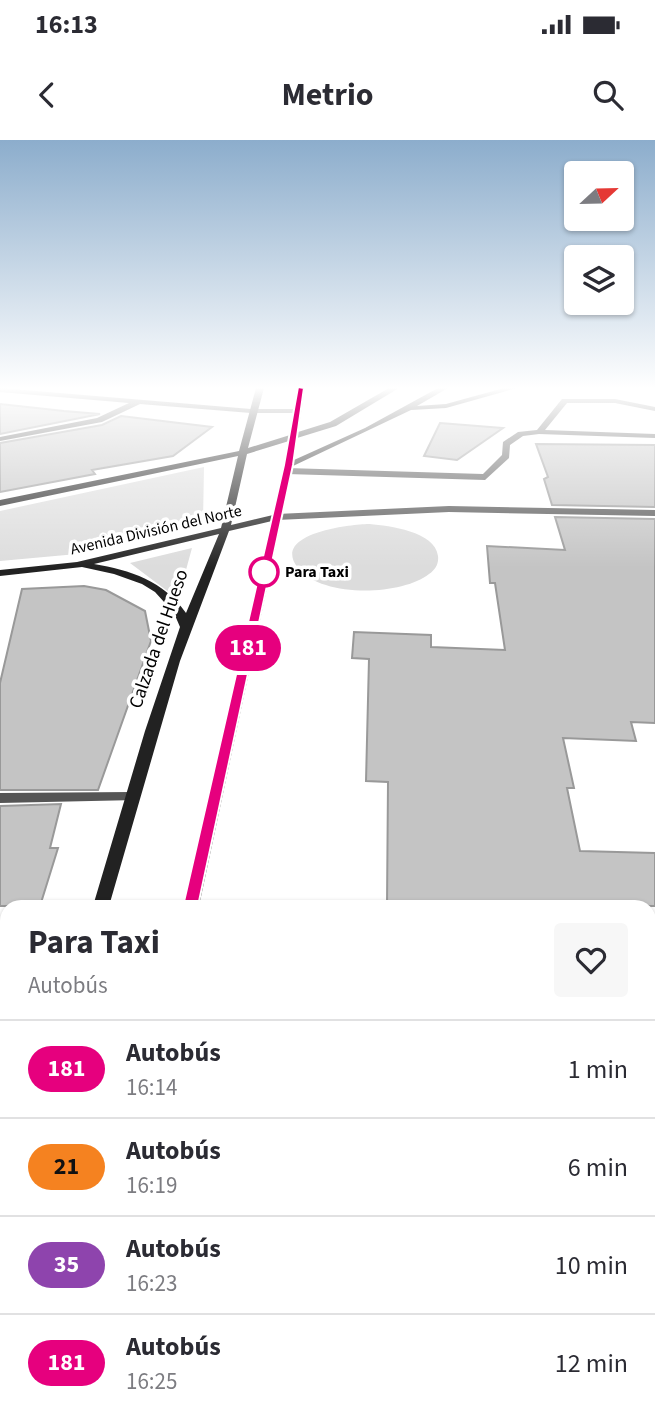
<!DOCTYPE html>
<html lang="es">
<head>
<meta charset="utf-8">
<style>
	:root { --surface:#fff; --page:#f7f7f7; --text:#2b2b33; --muted:#7c7c81; --line:#e1e1e2 }
	body { margin:0; font-family:"Source Sans 3",sans-serif; background:var(--page); color:var(--text); height:100vh; display:flex; flex-direction:column; font-size:26px; white-space:nowrap }
	* { box-sizing:border-box; margin:0 }
	p { font-size:23px; color:var(--muted) }
	.icon { flex:none; width:38px; height:38px; fill:none; stroke:currentColor; stroke-width:2; stroke-linecap:round; stroke-linejoin:round }
	.map { position:relative; flex:1; overflow:hidden }
	.panel { position:absolute; left:0px; top:760px; width:656px; height:527px; display:flex; flex-direction:column; background:var(--surface); border-radius:21px 21px 0 0; box-shadow:0 2px 5px #0004 }
	.panel>* { flex:none }
	.badge { padding:0 14px; border-radius:23px; font-size:24px; line-height:46px }
	.needle { width:46px; rotate:68deg }
	.fabs { position:absolute; left:564px; top:21px; display:grid; gap:14px }
	.fabs a { display:grid; place-items:center; width:70px; height:70px; border-radius:7px; background:var(--surface); box-shadow:0 2px 5px #0004; font-size:35px }
	.map>.badge { position:absolute; translate:-50% -50%; box-shadow:0 0 0 4px #fff }
	.round { display:grid; place-items:center; flex:none; width:74px; height:74px; border-radius:7px; background:var(--page) }
	.summary { display:flex; align-items:center; justify-content:space-between; height:119px; padding:0 28px }
	h1 { font-size:33px; font-weight:700; line-height:52px }
	ul { padding:0; list-style:none }
	li { display:flex; align-items:center; gap:21px; height:98px; padding:0 28px; border-top:2px solid var(--line) }
	li div { flex:1 }
	li b { display:block; font-size:26px }
	li em { font-style:normal }
	li .badge { min-width:77px; font-weight:700; text-align:center }
	.status { display:flex; justify-content:space-between; align-items:center; height:49px; padding:0 35px; background:var(--surface); direction:ltr }
	.status svg { height:19px; fill:currentColor }
	header { display:flex; justify-content:space-between; align-items:center; height:91px; padding:0 28px; background:var(--surface); font-size:32px; font-weight:700 }
	.map>svg:first-child { display:block }
</style>
</head>
<body>
<div class="status"><b>16:13</b><svg viewBox="0 0 49 12"><path d="M0 12V9h3v3zM5 12V6h3v6zM10 12V3h3v9zM15 12V0h3v12zM26 1h20v11H26zM47 4h2v5h-2z"/></svg></div>
<header><svg class="icon" aria-label="back" viewBox="0 0 24 24"><path d="M15 5l-7 7 7 7"/></svg>Metrio<svg class="icon" aria-label="search" viewBox="0 0 24 24"><circle cx="10" cy="10" r="6"/><path d="M15 15l6 6"/></svg></header>
<div class="map">
<svg width="655" height="1286" viewBox="0 0 655 1286">
	<rect width="100%" height="100%" fill="#fff"/>
	<path fill="#dcdcdc" d="M204,327L203,382L88,413L0,421V371Z
		M370,384C389,386 435,391 438,416C439,424 435,430 429,434C401,456 322,458 298,428C270,393 352,384 370,384Z
		M192,408L178,459L130,423Z"/>
	<path fill="#c4c4c4" stroke="#999" stroke-width="2" d="M0,264L64,271L100,274L0,294Z
		M121,276L212,287L173,316L92,330L95,334L0,352V303L102,285Z
		M440,283L503,288L457,320L424,316Z
		M536,304L655,305V367L552,365L544,339L548,337Z
		M555,377L655,379V583L631,582L636,601L563,598L574,648H567L580,711L655,713V766H387L388,642L366,641L369,519L352,518L354,492L431,495V507L505,510L495,443H490L487,406L565,410Z
		M84,446L106,450L145,471L151,501L98,650H0V543L22,449Z
		M61,664L50,708H58L40,766H0V666Z"/>
	<g fill="none" stroke-linecap="round" stroke-linejoin="round">
		<path fill="#555" fill-rule="evenodd" d="M562,259H615L655,267V271L615,263H567L545,290L655,294V298L539,294L523,296L510,305L509,318L485,340L287,334L283,331L287,328L483,334L502,315L503,302L518,292L537,290Z
			M449,366L655,370V376L449,372L277,380L272,377L277,374Z"/>
		<path fill="#555" fill-rule="evenodd" d="M0,248L251,269H297L301,271L297,273H251L140,264L102,282L0,301V297L97,278L129,263L0,252Z
			M132,652L137,654L139,657L137,660L0,663V653Z
			M0,898H7V914H0Z"/>
		<path fill="#222" fill-rule="evenodd" d="M256,248H264L248,308L290,295L297,248H305L298,292L330,282L389,248H399L336,286L297,298L294,320L365,288L438,248H448L417,266L446,264L504,248H517L446,268L411,270L293,326L199,766H183L272,381L229,391L180,521L109,766H93L145,591L180,487L174,473L155,452L142,444L114,434L82,427L0,436V430L77,422L221,388L238,316L0,366V360L239,311ZM289,301L273,375L231,385L247,314ZM219,394L186,473C164,441 130,430 94,424Z
			M7,1082V1125L0,1128V1085Z
			M65,1279H89L88,1286H64Z"/>
	</g>
	<linearGradient id="sky" x2="0" y2="1"><stop stop-color="#8cadcc"/><stop offset="0.58" stop-color="#fff"/><stop offset="1" stop-color="#fff" stop-opacity="0"/></linearGradient>
	<rect width="655" height="428" fill="url(#sky)"/>
	<path fill="#e6007e" stroke="#fff" stroke-width="2" d="M298,247L304,248L293,325L198,766L191,772L183,766L284,325Z"/>
	<circle fill="#fff" stroke="#e6007e" stroke-width="3.5" cx="264" cy="432" r="14"/>
	<g text-anchor="middle" dominant-baseline="central" stroke-width="7" stroke-linejoin="round" paint-order="stroke">
		<g font-size="16" fill="#000" stroke="#fff">
			<text transform="translate(156 390) rotate(-13)">Avenida División del Norte</text>
		</g>
		<g font-size="16" font-weight="bold" fill="#000" stroke="#fff" text-anchor="start">
			<text x="285" y="432">Para Taxi</text>
		</g>
		<g font-size="19" fill="#000" stroke="#fff">
			<text transform="translate(159 499) rotate(-71)">Calzada del Hueso</text>
		</g>
	</g>
</svg>
<div class="fabs">
<a><svg class="needle" viewBox="-14 -14 28 28"><path d="M0-13l5 13h-10z" fill="#e53935"/><path d="M0 13l5-13h-10z" fill="#7c7c81"/></svg></a>
<a><svg class="icon" aria-label="layers" viewBox="0 0 24 24"><path d="M12 4l9 5-9 5-9-5zM3 14l9 5 9-5"/></svg></a>
</div>
<b class="badge" style="left:248px;top:508px;background:#e6007e;color:#fff">181</b>
<section class="panel">
<div class="summary"><div><h1>Para Taxi</h1><p>Autobús</p></div><a class="round"><svg class="icon" aria-label="heart" viewBox="0 0 24 24"><path d="M12 20l-8-8c-3-5 5-10 8-4 3-6 11-1 8 4z"/></svg></a></div>
<ul>
<li><span class="badge" style="background:#e6007e;color:#fff">181</span><div><b>Autobús</b><p>16:14</p></div><em>1 min</em></li>
<li><span class="badge" style="background:#f58220;color:#111">21</span><div><b>Autobús</b><p>16:19</p></div><em>6 min</em></li>
<li><span class="badge" style="background:#8e44ad;color:#fff">35</span><div><b>Autobús</b><p>16:23</p></div><em>10 min</em></li>
<li><span class="badge" style="background:#e6007e;color:#fff">181</span><div><b>Autobús</b><p>16:25</p></div><em>12 min</em></li>
</ul>
</section>
</div>
</body>
</html>
